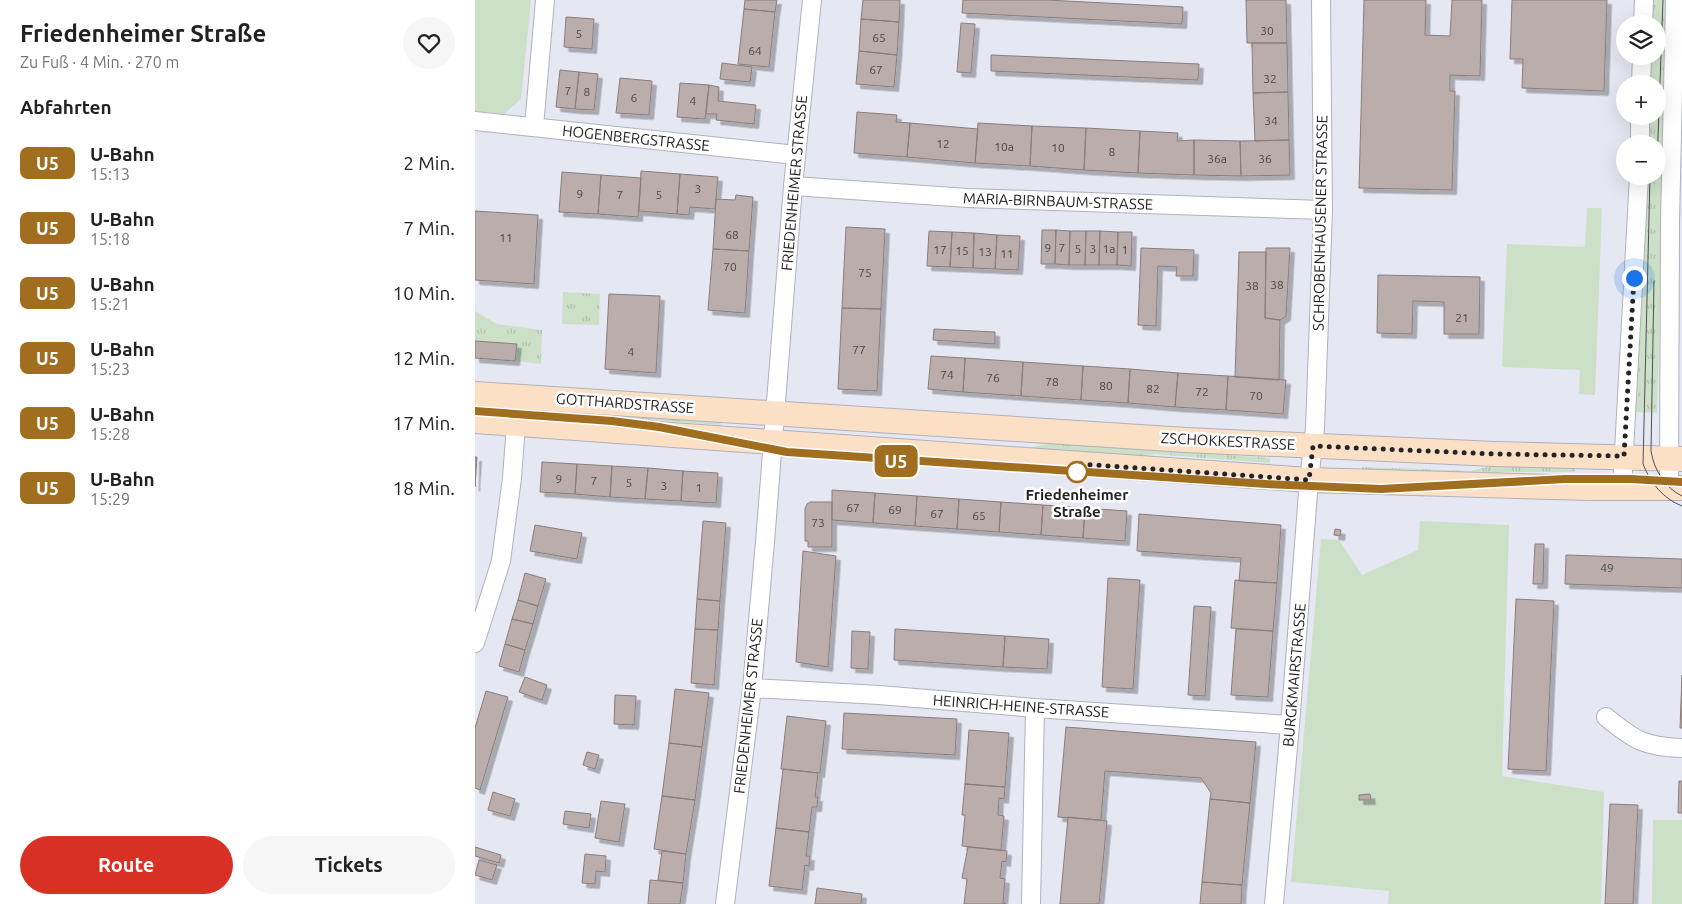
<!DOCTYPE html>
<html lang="de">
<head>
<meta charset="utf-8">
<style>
	:root { --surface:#fff; --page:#f6f6f6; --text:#222; --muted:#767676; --accent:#d93025 }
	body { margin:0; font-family:Ubuntu,sans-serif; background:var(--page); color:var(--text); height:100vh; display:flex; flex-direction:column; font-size:19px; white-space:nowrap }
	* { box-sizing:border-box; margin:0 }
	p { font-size:16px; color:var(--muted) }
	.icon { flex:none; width:28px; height:28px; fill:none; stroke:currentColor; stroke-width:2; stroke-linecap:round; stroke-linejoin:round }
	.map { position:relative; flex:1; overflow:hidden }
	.panel { display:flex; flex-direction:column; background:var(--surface); width:475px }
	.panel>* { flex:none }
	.badge { padding:0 10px; border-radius:8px; font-size:18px; line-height:32px }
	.tools { position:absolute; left:1141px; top:15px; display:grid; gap:10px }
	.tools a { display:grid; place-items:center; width:50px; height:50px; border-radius:50%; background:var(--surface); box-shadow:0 5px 20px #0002; font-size:25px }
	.you { position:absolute; width:25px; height:25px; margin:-12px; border:4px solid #fff; border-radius:50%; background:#1a73e8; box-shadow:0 0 0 8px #1a73e833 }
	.map>.badge { position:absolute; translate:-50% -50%; box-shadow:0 0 0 2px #fff }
	h2 { padding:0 20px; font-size:19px; line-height:45px }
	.round { display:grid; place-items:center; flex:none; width:52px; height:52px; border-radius:26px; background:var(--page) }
	.overview { display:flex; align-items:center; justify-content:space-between; height:85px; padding:0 20px }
	h1 { font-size:24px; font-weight:600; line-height:38px }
	.primary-button { display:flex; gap:10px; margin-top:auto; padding:10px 20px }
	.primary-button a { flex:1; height:58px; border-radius:30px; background:var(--accent); color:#fff; font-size:20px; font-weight:600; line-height:58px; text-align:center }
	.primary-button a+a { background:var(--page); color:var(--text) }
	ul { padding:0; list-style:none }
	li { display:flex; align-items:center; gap:15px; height:65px; padding:0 20px }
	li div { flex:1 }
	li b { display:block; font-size:19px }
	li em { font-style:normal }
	li .badge { min-width:55px; font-weight:700; text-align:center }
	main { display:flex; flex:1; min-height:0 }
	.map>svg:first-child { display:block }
</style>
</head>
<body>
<main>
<section class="panel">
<div class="overview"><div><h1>Friedenheimer Straße</h1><p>Zu Fuß · 4 Min. · 270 m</p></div><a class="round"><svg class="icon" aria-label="heart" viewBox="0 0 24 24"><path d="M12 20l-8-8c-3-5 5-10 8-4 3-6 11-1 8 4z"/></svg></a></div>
<h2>Abfahrten</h2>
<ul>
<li><span class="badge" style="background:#a06e1e;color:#fff">U5</span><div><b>U-Bahn</b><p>15:13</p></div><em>2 Min.</em></li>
<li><span class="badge" style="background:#a06e1e;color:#fff">U5</span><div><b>U-Bahn</b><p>15:18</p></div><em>7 Min.</em></li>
<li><span class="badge" style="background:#a06e1e;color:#fff">U5</span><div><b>U-Bahn</b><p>15:21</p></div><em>10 Min.</em></li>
<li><span class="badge" style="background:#a06e1e;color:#fff">U5</span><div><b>U-Bahn</b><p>15:23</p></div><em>12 Min.</em></li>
<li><span class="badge" style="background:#a06e1e;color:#fff">U5</span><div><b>U-Bahn</b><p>15:28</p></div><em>17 Min.</em></li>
<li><span class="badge" style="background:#a06e1e;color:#fff">U5</span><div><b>U-Bahn</b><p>15:29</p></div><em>18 Min.</em></li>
</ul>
<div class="primary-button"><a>Route</a><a>Tickets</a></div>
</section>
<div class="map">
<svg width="1207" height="904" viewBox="0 0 1207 904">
	<defs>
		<pattern id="grass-tufts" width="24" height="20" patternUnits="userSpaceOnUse" patternTransform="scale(1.25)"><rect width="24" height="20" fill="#cce0c7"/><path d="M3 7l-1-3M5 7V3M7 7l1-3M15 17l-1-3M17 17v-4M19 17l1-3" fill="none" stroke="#afc0ab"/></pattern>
		<filter id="shadow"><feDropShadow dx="4.5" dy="4.5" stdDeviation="0" flood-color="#0004"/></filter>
	</defs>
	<rect width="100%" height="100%" fill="#e5e7f2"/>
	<path fill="url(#grass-tufts)" d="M1177,0H1193L1182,413L1161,412L1171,176H1182V144H1172L1173,116H1182V84H1174L1175,56H1182V24H1177Z
		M88,292L125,294L124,325L87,324Z
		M0,311L22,324L67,330L66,364L40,361L41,344L0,341Z
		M0,403L247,418L246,425L52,411L35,416L0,413Z
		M348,434L554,448L578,443L795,458V463L679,454L654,460Z
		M1022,465L1100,466V472H1028L997,479L887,475V467L995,471Z"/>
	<path fill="#cce0c7" d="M0,0H56L46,99L29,114L0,111Z
		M1112,208H1127L1120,395L1104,394L1105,370L1027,367L1032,244L1110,247Z
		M945,521L1034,525L1027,776L1129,792L1126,904H913L914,891L816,882L846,539L864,540L887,575L943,550Z
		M1178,820H1207V904H1177Z"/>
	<path fill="#baadac" stroke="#897d7c" filter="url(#shadow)" d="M270,0H302L300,12L269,9Z
		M388,0H425L424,22L386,19Z
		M488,0H572L708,7L707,24L487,13Z
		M771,0H811L812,43H772Z
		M889,0H951L950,35L975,36L977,0H1007L1005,76L975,75V91H980L977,190L884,188Z
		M1037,0H1132L1129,91L1047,88L1048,59H1035Z
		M269,9L300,12L294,67L263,64Z
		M91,17L119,19L117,49L89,47Z
		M386,19L424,22L422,55L384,51Z
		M486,23L500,24L496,73L482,72Z
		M777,43H812L813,92L778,93Z
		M384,51L422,55L419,87L381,84Z
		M516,55L724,64L723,80L516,71Z
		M247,63L277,67L275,82L245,79Z
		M85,70L104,72L100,109L81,107Z
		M104,72L123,74L119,110L100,109Z
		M145,78L177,81L174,115L141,113Z
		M205,83L234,85L230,119L202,117Z
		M234,85L244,87L243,101L281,105L279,124L241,120L242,114H231Z
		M813,92L814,140L780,141L778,93Z
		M382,112L422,115L421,122L435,123L432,157L379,153Z
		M435,123L503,129L500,163L432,157Z
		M503,123L557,126L555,166L500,163Z
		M557,126L611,128L609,170L555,166Z
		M611,128L665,131L663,173L609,170Z
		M665,131L703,133L702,141L719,140V175L663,173Z
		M719,140L765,141L766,176L719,175Z
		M814,140L815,175L766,176L765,141Z
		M166,171L205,174L202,214L164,211Z
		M87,172L126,175L123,214L84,212Z
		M205,174L243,177L240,209L215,207L214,215L202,214Z
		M126,175L166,178L163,217L123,214Z
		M261,195L278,197L274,251L238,249L241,199L260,200Z
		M0,211L63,215L59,284L0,280Z
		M371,227L410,229L406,309L367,308Z
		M567,230H581L580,264H566Z
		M581,230L595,231L594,265L580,264Z
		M454,231L477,232L475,267L452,266Z
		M595,231H611L610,265H594Z
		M611,231H625L624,265H610Z
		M625,231L643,232L642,265H624Z
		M477,232L499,233L498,268L475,267Z
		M643,232H657L656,266L642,265Z
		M499,233L522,235L520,269L498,268Z
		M522,235L545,236L543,270L520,269Z
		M666,248L719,250L718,276H701L702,267L683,266L681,326L663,325Z
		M791,248H815L811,316L805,320L790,318Z
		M238,249L274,251L270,313L233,310Z
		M764,252H791L790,318L805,320L804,380L760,377Z
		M903,275L1005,277L1004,334H969V302L938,301L937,334L902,333Z
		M134,294L185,296L181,373L130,369Z
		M367,308L406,309L402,391L363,389Z
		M459,329L520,332V344L458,340Z
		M0,341L42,344L40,361L0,358Z
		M456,356L490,358L488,392L453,389Z
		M490,358L548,362L546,396L488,392Z
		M548,362L608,366L606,400L546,396Z
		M608,366L655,369L653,403L606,400Z
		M655,369L703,373L700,407L653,403Z
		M703,373L753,376L751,410L700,407Z
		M753,376L811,380L808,414L751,410Z
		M0,457H2L0,487Z
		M67,462L102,464L100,494L65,492Z
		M102,464L137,466L135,497L100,494Z
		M137,466L173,468L170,499L135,497Z
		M173,468L208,471L206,501L170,499Z
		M208,471L243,473L241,503L206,501Z
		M357,490L400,493L398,523L357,520Z
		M400,493L442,496L440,526L398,523Z
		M442,496L484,499L482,529L440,526Z
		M484,499L526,502L524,532L482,529Z
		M335,502H357V547H333V541H330V509L332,504Z
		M526,502L568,505L566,535L524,532Z
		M568,505L610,508L608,538L566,535Z
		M610,508L652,511L650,541L608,538Z
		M664,514L806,525L802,583L764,581L766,558L662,551Z
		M228,521L251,523L245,601L222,599Z
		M60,525L107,533L102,559L55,551Z
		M860,529L866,530L865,536L859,535Z
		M1060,544H1069L1068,584H1058Z
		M328,551L361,556L353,667L321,662Z
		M1091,555L1207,559V588L1090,584Z
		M50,573L71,579L63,606L43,600Z
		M633,578L665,580L658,689L627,687Z
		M760,580L802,583L798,631L756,628Z
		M222,599L245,601L243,630L220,629Z
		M1041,599L1079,601L1071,771L1033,769Z
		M43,600L63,606L58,624L37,619Z
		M719,606L736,607L730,696L713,695Z
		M37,619L58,624L50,650L30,644Z
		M220,629L243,630L239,685L216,683Z
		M420,629L530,636L528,667L419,660Z
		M761,629L798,631L793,697L756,695Z
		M377,631L395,632L393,669L376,668Z
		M530,636L574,639L572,669L528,667Z
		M30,644L50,650L44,672L24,666Z
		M1207,675V728H1205Z
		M50,677L72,685L67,700L44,692Z
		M200,689L234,693L227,747L194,743Z
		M11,691L33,697L5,790L0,788V728Z
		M140,695L161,696L159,725L139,724Z
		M369,713L482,719L480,755L367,749Z
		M312,716L351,721L345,773L306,769Z
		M591,727L781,742L775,803L735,799L736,793L726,778L630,771L626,820L583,817Z
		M494,730L534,733L530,787L490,784Z
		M194,743L227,747L220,800L187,796Z
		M112,752L124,755L120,769L108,765Z
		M308,769L343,773L340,797H343L342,807H337L334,832L301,828Z
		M1204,781H1207V813H1203Z
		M490,784L530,787L529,799L524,798L523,815L529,816L526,850L487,846L490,815H487Z
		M18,792L40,799L35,816L13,810Z
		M895,794L896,800H884V795Z
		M187,796L220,800L211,854L179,849Z
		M735,799L775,803L767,885L727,882Z
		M126,801L150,804L144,842L120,838Z
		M1135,804L1163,805L1158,904H1130Z
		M90,811L116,814L114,828L88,824Z
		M593,817L632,821L624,904H585Z
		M301,828L334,832L331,856H335L334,866L330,865L327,890L294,886Z
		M0,847L26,855L24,863L0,856Z
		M493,847L532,851L531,862L527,861L525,878L530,879L528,903L531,904H489L492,879L487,878Z
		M187,851L211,854L208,883L183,880Z
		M110,854L131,856L130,872L121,871L120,884L107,883Z
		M4,860L22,865L17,880L0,875Z
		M175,880L208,883L205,904H173Z
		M727,882L767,885L766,904H725Z
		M342,888L387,894L386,904H340Z"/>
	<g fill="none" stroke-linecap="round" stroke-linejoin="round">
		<defs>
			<path id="minor" d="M1168,24L1169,0
				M1166,84L1167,56
				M0,121L321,155
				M59,127L70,0
				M1165,144V116
				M318,186L493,198L848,210
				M1147,488L1164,176
				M1194,488L1195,223L1200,0
				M0,643L26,561L37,478L41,424
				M277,688L404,695L560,708L815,725
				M1131,717C1159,740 1170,747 1207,748
				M250,904L277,688L290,542L318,186L337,0
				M556,904L560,708
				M799,904L815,725L834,480L840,428L848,210L846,0"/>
			<path id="secondary" d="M0,394L711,440L1020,454L1207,459
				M0,421L834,480L1114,488H1207"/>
		</defs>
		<use href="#minor" stroke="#b0b1bc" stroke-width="20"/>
		<use href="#secondary" stroke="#b0b1bc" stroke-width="26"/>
		<use href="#minor" stroke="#fff" stroke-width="18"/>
		<use href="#secondary" stroke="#fce0c5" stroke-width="24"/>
		<path stroke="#4f5055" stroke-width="1" d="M1182,165L1188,0
			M1175,176L1168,464C1175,482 1188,499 1207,506
			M1179,281L1176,451C1179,470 1190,488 1207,496"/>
	</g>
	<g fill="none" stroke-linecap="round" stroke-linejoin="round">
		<defs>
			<path id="line" d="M0,411L137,421L184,427L312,452L792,484L906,489L1090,479H1156L1207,482"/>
		</defs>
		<use href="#line" stroke="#fff" stroke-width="11"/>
		<use href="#line" stroke="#a06e1e" stroke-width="8"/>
		<path stroke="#242428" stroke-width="5" stroke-dasharray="0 9" d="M602,472L606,464L834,480L838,446L1020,454L1149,456L1159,278"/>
	</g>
	<circle fill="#fff" stroke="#a06e1e" stroke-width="2.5" cx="602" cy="472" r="10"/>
	<g text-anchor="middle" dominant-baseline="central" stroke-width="5" stroke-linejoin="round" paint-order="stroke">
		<g font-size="12" fill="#4a4649">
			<text x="792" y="30">30</text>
			<text x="104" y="33">5</text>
			<text x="404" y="37">65</text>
			<text x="280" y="50">64</text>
			<text x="401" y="69">67</text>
			<text x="795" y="78">32</text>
			<text x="93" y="90">7</text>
			<text x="112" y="91">8</text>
			<text x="159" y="97">6</text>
			<text x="218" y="100">4</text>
			<text x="796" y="120">34</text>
			<text x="468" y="143">12</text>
			<text x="529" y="146">10a</text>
			<text x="583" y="147">10</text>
			<text x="637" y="151">8</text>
			<text x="742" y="158">36a</text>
			<text x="790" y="158">36</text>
			<text x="223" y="188">3</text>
			<text x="105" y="193">9</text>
			<text x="145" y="194">7</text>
			<text x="184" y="194">5</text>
			<text x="257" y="234">68</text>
			<text x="31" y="237">11</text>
			<text x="573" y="247">9</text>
			<text x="587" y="247">7</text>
			<text x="603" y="248">5</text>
			<text x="618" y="248">3</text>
			<text x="634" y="248">1a</text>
			<text x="465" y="249">17</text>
			<text x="650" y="249">1</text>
			<text x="487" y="250">15</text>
			<text x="510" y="251">13</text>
			<text x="532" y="253">11</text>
			<text x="255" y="266">70</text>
			<text x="390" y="272">75</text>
			<text x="802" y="284">38</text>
			<text x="777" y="285">38</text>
			<text x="987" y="317">21</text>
			<text x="384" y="349">77</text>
			<text x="156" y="351">4</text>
			<text x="472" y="374">74</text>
			<text x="518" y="377">76</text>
			<text x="577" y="381">78</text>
			<text x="631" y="385">80</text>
			<text x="678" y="388">82</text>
			<text x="727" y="391">72</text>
			<text x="781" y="395">70</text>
			<text x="84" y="478">9</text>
			<text x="119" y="480">7</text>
			<text x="154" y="482">5</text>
			<text x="189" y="485">3</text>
			<text x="224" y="487">1</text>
			<text x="378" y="507">67</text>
			<text x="420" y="509">69</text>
			<text x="462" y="513">67</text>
			<text x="504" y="515">65</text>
			<text x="343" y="522">73</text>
			<text x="1132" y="567">49</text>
		</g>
		<g font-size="15" fill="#242428" stroke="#fff">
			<text transform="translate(161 138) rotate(6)">HOGENBERGSTRASSE</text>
			<text transform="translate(319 183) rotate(-85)">FRIEDENHEIMER STRASSE</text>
			<text transform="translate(583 201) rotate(2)">MARIA-BIRNBAUM-STRASSE</text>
			<text transform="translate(845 223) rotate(-89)">SCHROBENHAUSENER STRASSE</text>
			<text transform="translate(150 403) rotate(4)">GOTTHARDSTRASSE</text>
			<text transform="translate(753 441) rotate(3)">ZSCHOKKESTRASSE</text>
			<text transform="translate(819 675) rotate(-85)">BURGKMAIRSTRASSE</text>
			<text transform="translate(273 706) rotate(-84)">FRIEDENHEIMER STRASSE</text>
			<text transform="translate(546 706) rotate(4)">HEINRICH-HEINE-STRASSE</text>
		</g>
		<g font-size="15" font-weight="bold" fill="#242428" stroke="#fff">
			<text x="602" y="494">Friedenheimer<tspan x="602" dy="17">Straße</tspan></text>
		</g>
	</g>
</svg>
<div class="tools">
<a><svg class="icon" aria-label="layers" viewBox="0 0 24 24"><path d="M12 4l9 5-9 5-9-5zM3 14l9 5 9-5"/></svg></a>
<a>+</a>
<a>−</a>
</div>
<div class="you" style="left:1159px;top:278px"></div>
<b class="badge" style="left:421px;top:461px;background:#a06e1e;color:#fff">U5</b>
</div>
</main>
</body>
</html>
